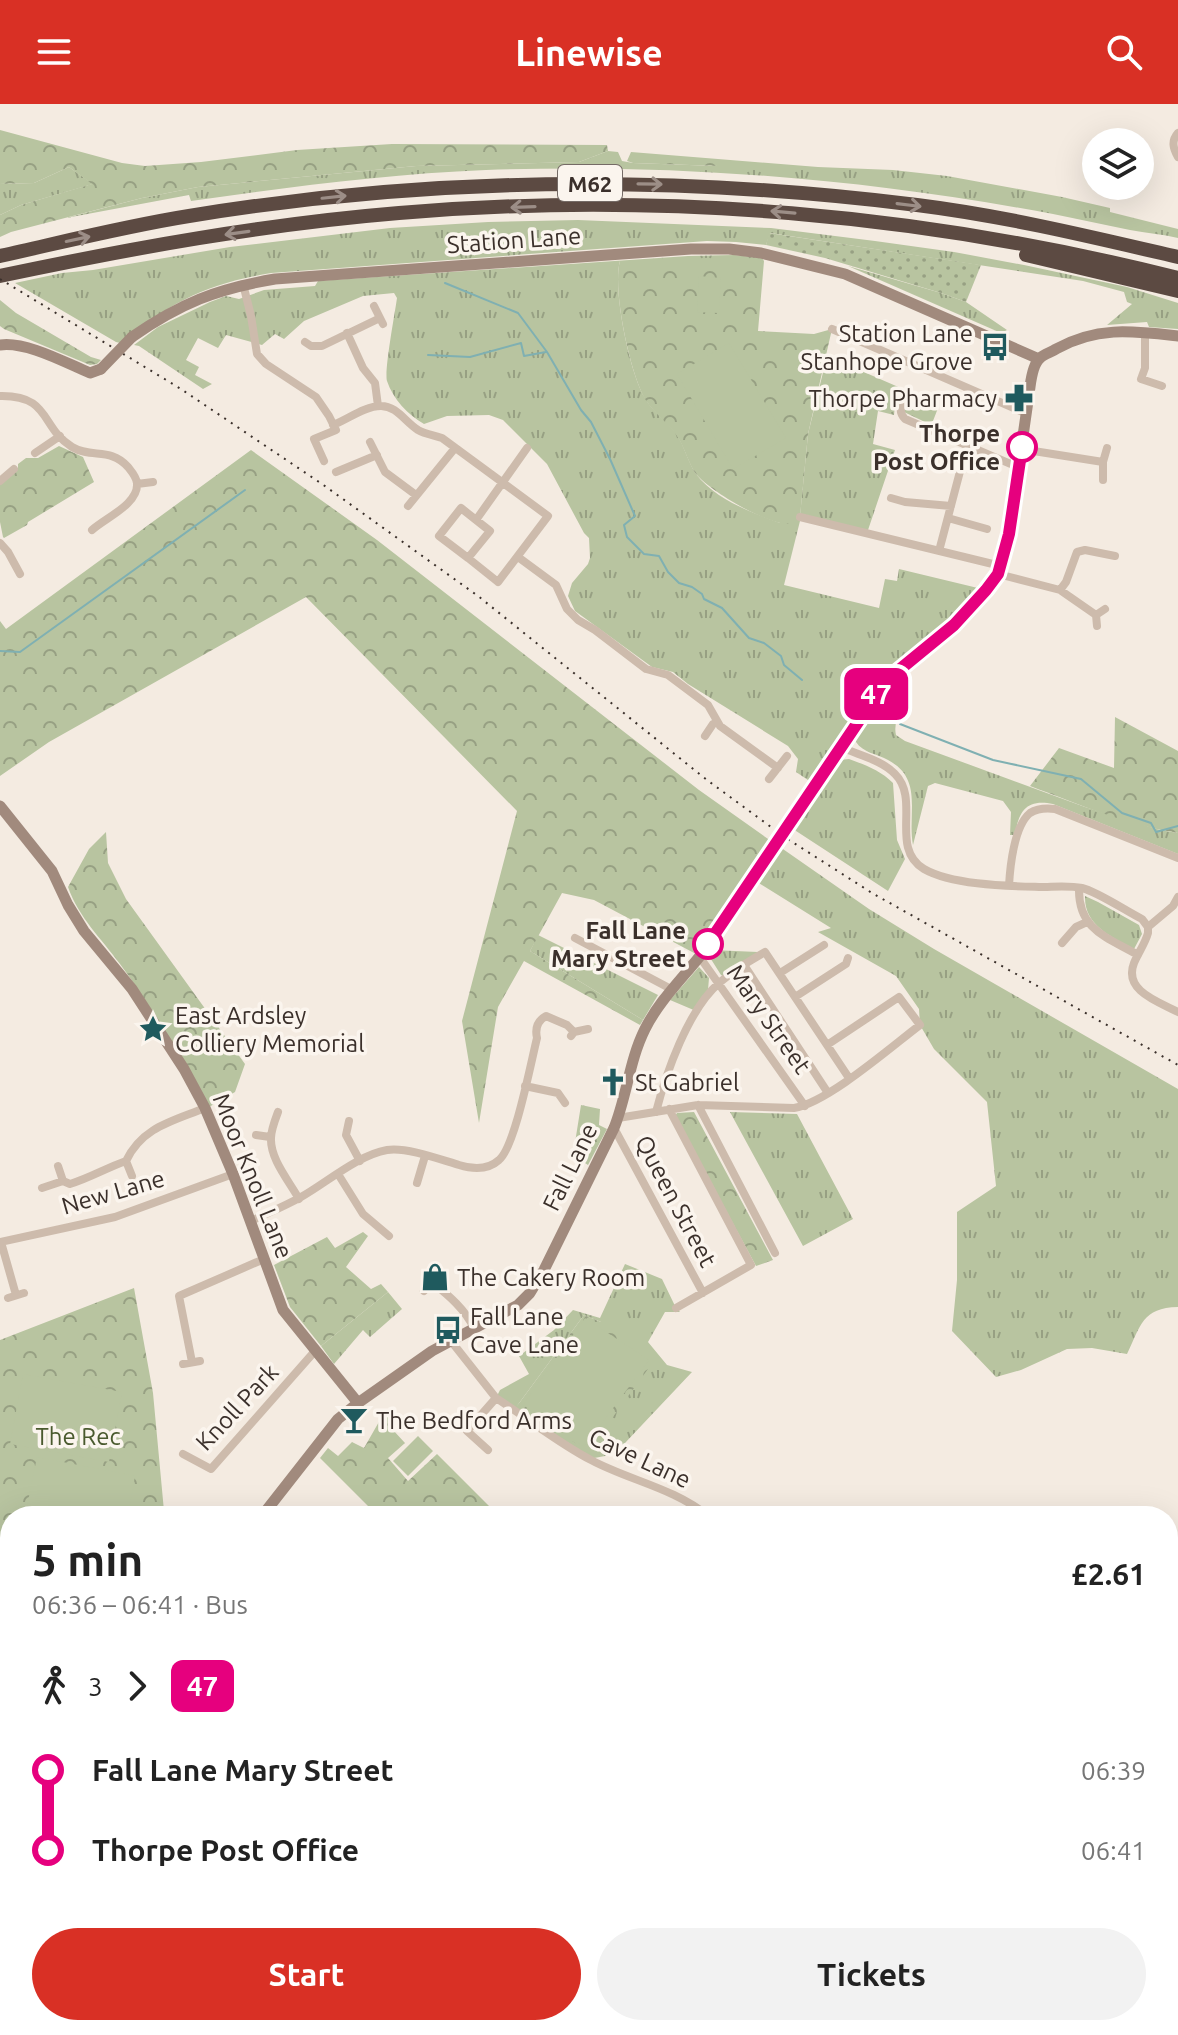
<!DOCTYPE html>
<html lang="en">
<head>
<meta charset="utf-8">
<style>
	:root { --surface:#fff; --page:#f2f2f2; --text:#222; --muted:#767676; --accent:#d93025 }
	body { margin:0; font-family:Ubuntu,sans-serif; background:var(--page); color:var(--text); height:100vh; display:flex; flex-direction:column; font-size:30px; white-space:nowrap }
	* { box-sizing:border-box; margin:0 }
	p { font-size:26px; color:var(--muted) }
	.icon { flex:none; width:44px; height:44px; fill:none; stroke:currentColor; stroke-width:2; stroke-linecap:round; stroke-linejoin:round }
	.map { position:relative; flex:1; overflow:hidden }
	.details { position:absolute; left:0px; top:1402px; width:1178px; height:530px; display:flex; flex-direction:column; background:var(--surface); border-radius:32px 32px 0 0; box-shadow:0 8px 32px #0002 }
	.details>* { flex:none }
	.badge { padding:0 16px; border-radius:12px; font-size:28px; line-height:52px }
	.buttons { position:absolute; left:1082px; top:24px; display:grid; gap:16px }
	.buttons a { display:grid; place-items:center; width:72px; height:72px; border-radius:50%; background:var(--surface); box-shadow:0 8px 32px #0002; font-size:40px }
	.map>.badge { position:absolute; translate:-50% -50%; box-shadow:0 0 0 4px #fff }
	.legs { display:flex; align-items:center; gap:12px; height:88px; padding:0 32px; font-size:26px }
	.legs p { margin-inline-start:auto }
	.overview { display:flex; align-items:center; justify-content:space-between; height:136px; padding:0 32px }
	h1 { font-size:44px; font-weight:600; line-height:60px }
	.button { display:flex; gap:16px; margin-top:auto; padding:16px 32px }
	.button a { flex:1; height:92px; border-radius:48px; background:var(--accent); color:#fff; font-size:32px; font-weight:600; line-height:92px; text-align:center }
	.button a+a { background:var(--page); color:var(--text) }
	ul { padding:0 32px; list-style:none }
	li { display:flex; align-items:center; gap:28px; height:80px; font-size:30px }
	li i { display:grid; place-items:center; width:12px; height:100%; margin:0 10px; background:currentColor }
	li i::after { content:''; width:20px; height:20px; margin:-10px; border:6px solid; border-radius:50%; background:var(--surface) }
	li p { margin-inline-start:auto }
	li:first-child i { background:linear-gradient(#0000 50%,currentColor 0) }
	li:last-child i { background:linear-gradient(currentColor 50%,#0000 0) }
	header { display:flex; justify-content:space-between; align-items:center; height:104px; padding:0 32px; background:var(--accent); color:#fff; font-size:36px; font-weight:600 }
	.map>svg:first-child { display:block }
</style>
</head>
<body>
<header><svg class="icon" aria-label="menu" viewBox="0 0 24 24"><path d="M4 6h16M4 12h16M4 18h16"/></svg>Linewise<svg class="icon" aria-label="search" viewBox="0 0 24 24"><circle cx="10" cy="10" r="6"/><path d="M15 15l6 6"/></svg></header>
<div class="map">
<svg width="1178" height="1931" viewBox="0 0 1178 1931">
	<defs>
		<pattern id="grass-tufts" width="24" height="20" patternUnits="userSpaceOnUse" patternTransform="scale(2)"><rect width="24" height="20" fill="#b8c4a0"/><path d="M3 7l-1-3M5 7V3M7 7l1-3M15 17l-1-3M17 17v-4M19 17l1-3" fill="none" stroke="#97a083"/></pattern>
		<pattern id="forest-crowns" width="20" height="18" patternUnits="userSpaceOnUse" patternTransform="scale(2)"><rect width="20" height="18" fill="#b8c4a0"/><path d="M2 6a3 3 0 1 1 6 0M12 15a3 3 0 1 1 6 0" fill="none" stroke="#97a083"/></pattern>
		<pattern id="garden-dots" width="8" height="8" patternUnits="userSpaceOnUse" patternTransform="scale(2)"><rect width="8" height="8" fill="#b8c4a0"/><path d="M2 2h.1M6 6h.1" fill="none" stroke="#97a083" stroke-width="1.8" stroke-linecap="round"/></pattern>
	</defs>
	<rect width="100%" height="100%" fill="#f4ebe1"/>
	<path fill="url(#grass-tufts)" fill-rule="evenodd" d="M608,47L618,48L622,57L633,59L717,62L718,55L818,63L893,66L947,72L1062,93L1110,104V108L1178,125V134C1162,130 1146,129 1130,126C1104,121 1079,115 1053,110C866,75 676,59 486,66C387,70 289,83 191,97L189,91L66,114L142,94L198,83L416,62L579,58Z
		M69,63L93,80L21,101L0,111V80L34,79Z
		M578,116L771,124L875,137L954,148L1024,161L1127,183L1178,199V225L1149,223L1147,218L1107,221L1132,200L1127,198L1124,188L1083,177L770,129L766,141L736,138L707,137L271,169C205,180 172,198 120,239L116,238L15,179L62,169L93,166L230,143L390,124L488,118Z
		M734,151L762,154L764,157H620C612,185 630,270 645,294C654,310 669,318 677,331C684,342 690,362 696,370C715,395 752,409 780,419L800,412L808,330L827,252L903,285L895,301L894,311L878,307L873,340L895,346L867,429L801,413L784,481L879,504L885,475L897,477L899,465L982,485C952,517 915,540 885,571C857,600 833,644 811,678L796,668L798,655L788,642L688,580L673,568L652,563L575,507L568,492L572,479L588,460L590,454L589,434L584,429L547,360L503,316L489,311L447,312L424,320C408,311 393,295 387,277C384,267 395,209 397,194L394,189L363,192L304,217L284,235L275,230L262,241L226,231L218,244L198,234L186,256L199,263L195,271L212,280L203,285L139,242L134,241L158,223L210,198L226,192L239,195L264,186L315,182L318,177L688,152Z
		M848,162L941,189L966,198L1007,226L1001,229Z
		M894,578L907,586C907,603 892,613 896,631L905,637L1085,703L1160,726L1178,729V750L1053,700C1027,695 1019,706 1015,731H1010L1011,708L1003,697L935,679L928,682L913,741C907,710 924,675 888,656C878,650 863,649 856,638C858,616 880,594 894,578Z
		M849,655C865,661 880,666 893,679L897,736L905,755L888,787L793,725L835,661L839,656Z
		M780,743L869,805L934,845L1178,985V1203C1142,1204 1141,1221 1127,1250L1092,1244L1067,1245L1021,1266L996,1273L952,1227L957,1176V1108L996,1082L987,998L934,945L920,921L919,905L896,872L818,828L831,824L757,778Z
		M1085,792L1098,798L1139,821L1142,830L1134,845C1112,833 1084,822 1085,792Z
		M538,831L658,891L643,916L530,847Z
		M711,846L758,848L723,872L721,871L709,852Z
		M699,863L709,874L708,886L696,907L670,896Z
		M730,1008L797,1010L853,1115L803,1142Z
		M625,1160L662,1175L676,1204L680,1208H665L648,1238L667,1261L692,1268L625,1339L605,1352L589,1355L496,1294L500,1286L529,1270L519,1252L554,1226L573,1206L600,1214ZM584,1211L601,1218L517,1302Z
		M388,1188L402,1205L370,1233L363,1226L334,1260L321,1242Z
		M10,1663V1751L5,1770L0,1769V1664Z"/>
	<path fill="url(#forest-crowns)" d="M0,26L122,59L145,62L201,58L297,46L392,40L607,41L608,47L579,58L416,62L198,83L142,94L11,128L0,133V111L21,101L92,80L69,63L34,79L0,80Z
		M631,48L718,55V62L633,59L627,57Z
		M732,156L764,157L758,227L814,230L832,225L808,330L800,413L787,420C765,419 711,388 696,370C690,363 684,342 677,332C669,319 654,310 645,295C630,269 612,185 620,157Z
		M0,196L16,209L91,253L101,256L97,260L90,261L4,225L0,222Z
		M911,293L938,304L933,317L927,319L904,308Z
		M59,342L83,353L94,378L28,418L27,421L4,434L3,433L0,418V380L18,365V360L26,354H38Z
		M251,346L377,436L699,686L771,737L696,850L594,796L562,789L530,847L643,916L640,921L524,857L498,903L479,1019L462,917L517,707L306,493L49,638L0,672V517L6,525Z
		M1115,613L1178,647V729C1127,721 1078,700 1030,682L1059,644L1114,664Z
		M106,728L108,759L126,795L245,960L235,988L209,1003C199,980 185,959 172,938C155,912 139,885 120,860C101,834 79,814 68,783L89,745Z
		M581,1001L600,1005L599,1021L607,1025L588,1061L573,1051Z
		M694,1008L773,1156L756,1162L675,1012L677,1009Z
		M363,1128L368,1132L346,1163L371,1185L381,1180L388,1188L321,1242L290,1203L274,1161L327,1133L335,1144Z
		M134,1184L153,1289L164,1407L170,1412H10V1476L0,1438V1236Z
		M584,1211L601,1218H606L656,1254L588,1347L517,1302Z
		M384,1309L394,1317L393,1326L405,1339L388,1354L408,1377L437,1350L491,1404L482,1412H378L320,1354L328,1344L338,1352L352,1338L364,1344Z"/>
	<path fill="url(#garden-dots)" d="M769,129L981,161L966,198L941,189L825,154L766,141Z"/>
	<path fill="#b8c4a0" d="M699,172L721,174L719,209L697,208Z
		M729,239L786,334L733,365L677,270Z
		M585,1214L649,1256L584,1343L523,1301Z
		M23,1270L122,1288L109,1358L10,1340Z
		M418,1332L433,1347L408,1372L393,1357Z
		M37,1353L135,1372L128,1412H25Z"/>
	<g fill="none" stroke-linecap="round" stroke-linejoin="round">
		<path stroke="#7fb0b2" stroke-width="2" d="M445,179L518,209L547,248L581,306L591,318L610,355L635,412L624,421L627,433L644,450L659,452L668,468L679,479L692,483L702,490L704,495L722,504L749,534L764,539L781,552L784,561L802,576
			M428,251L470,253L521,239L524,252L546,248
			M0,547L20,548L245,386
			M900,620L993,656L1081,675L1122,709L1151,719L1156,728L1178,722"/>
		<path stroke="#cdbbac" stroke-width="8" d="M1178,29C1171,37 1173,44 1178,53
			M243,180L251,212L257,250L266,260L316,293L329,312L336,326L314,335L324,357
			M374,202L383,220
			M832,225L1025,309
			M1145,228V264L1141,275L1162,282
			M347,229L363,264L375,279L378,302
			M305,238L311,242H322L380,214
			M908,287C903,296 896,306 905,315L1018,363
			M0,292C51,291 40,323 72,343C92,355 110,343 128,363C132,368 136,372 137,379C139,400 105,414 92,426
			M333,321C348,315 365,302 381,302C397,302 405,318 418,326C425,330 433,331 442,334L548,412L498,478L468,454
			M370,338L385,368L416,391
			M1021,345L1103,358
			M35,349L60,332
			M336,368L377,351
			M1103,376V358L1107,344
			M0,377L14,365
			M137,380L153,378
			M891,394L905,398L951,402
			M408,402L455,344
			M461,404L490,427L468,454L439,432Z
			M800,413L1001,462
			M948,414L987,425
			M476,416L527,344
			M0,439L8,448L20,470
			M939,447L967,341
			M518,453L556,481L567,505L578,516L595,526L646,565L668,571L708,601L720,622L778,664
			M998,470L1060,486L1096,511
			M1060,486L1066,478L1077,448L1085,446L1115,452
			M1097,522L1096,511L1105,505
			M705,632L713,620L717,618
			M841,643C858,651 882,656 895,670C921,696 889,744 924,765C952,781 1007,782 1039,783C1053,783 1068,781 1082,784C1098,788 1126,807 1142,815L1148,823V829C1145,840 1138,849 1134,859C1123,887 1159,898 1178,908
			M769,675L787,652
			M1009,782C1010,763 1014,722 1030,709C1038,704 1047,704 1055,705L1178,754
			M1079,784C1078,826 1107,833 1138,851
			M1148,823L1173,802L1178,793
			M575,834L671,885
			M1062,839L1076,823L1087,818
			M699,852L805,1002
			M744,861L828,989
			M780,869L824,841
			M795,893L846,860L848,854
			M571,932L574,928L588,925
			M525,982L558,989L565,999
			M698,1001L775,1149
			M669,1005L751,1161L676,1204
			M278,1008C275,1016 271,1026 271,1034C270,1055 289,1077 299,1095
			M656,1008C666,969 688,906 719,879C733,867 749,857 765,848L849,974
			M618,1014L698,1001L794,1004C827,999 891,943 920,921L899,893L827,941
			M349,1017L346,1031L360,1057
			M614,1024L703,1189
			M256,1031L270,1033
			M126,1057L132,1072
			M58,1062L63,1077
			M338,1070L363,1110L389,1132
			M417,1079L425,1052
			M42,1084L63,1077L70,1080C90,1074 106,1064 126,1057C142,1023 173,1017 205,1004
			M251,1117C268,1109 285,1102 301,1093C326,1079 358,1051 387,1046C407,1043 439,1055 459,1061C472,1065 488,1066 499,1056C515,1043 531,958 537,934C535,925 537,917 546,912L567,921L574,928
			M0,1138L115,1113L233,1070
			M1,1138L16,1191
			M432,1178C449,1192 464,1204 474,1224
			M424,1187L439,1168
			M8,1194L24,1189
			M451,1237L496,1294L508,1302C535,1320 562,1341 591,1356C628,1376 674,1384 708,1412
			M192,1258L179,1192L264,1155
			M183,1260L200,1257
			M488,1346L467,1327L496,1294
			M183,1350L211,1365L315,1247
			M0,1599L10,1598"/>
		<path stroke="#a18a7d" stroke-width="11" d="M132,233C181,199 216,185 275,175L691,145H729L761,149L845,170L1039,255
			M0,241C26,237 66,259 90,269L101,265
			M819,674L877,590L893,571L954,521L986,486L998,470L1009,430L1030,283C1031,275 1033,260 1040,254C1044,250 1052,248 1056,245C1097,222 1133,227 1178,232
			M0,702L52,767L68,801L84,827L132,885L184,965L205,1004L233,1070L283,1206L358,1299
			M262,1412L338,1315L358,1299L432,1247L518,1201L530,1189L544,1166L614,1024C627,992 629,957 645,925C659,897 681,876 700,852C723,823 742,792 762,761
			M0,1808L10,1804"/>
		<path stroke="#7d675c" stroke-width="12" d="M0,1840L10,1844
			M121,1922L129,1931"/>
		<path stroke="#5c4a42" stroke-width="14" d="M1026,151L1178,187
			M0,152C63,138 126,122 189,112C431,72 675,71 917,101C1005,112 1092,133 1178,153
			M0,172C132,144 265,120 399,109C660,87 925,110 1178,174
			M1168,1914L1178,1905
			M1150,1931L1160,1922"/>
		<path stroke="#3b302b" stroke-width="2" stroke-dasharray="2 6" stroke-linecap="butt" d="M0,175L181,285L322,380L478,492L707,676L786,734L872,789L1178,961"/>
		<path stroke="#a18a7d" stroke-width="11" d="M101,265L132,233
			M762,761L819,674"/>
	</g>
	<defs><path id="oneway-shaft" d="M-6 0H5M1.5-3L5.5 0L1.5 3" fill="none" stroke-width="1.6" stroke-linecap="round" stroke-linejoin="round" transform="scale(2)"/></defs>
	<g stroke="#9c8e87">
		<use href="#oneway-shaft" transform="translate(650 80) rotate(1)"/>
		<use href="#oneway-shaft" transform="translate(334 93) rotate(-6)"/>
		<use href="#oneway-shaft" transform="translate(909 101) rotate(7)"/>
		<use href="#oneway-shaft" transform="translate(523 103) rotate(178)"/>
		<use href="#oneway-shaft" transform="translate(783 108) rotate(-175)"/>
		<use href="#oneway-shaft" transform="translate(237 129) rotate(172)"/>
		<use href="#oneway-shaft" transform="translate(78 135) rotate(-12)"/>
	</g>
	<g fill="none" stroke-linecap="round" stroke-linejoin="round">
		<defs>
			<path id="line-1" d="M708,840L877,590L893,571L954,521L986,486L998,470L1009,430L1022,343"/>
		</defs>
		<use href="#line-1" stroke="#fff" stroke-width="18"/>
		<use href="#line-1" stroke="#e6007e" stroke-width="12"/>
	</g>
	<defs>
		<symbol id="bus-bare" viewBox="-9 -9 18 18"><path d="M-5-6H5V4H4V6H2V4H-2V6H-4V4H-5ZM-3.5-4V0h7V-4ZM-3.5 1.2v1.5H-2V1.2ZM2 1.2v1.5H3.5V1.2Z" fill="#1f5a5e" stroke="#fbf5ee" stroke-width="2.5" paint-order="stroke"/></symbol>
		<symbol id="pharmacy-bare" viewBox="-9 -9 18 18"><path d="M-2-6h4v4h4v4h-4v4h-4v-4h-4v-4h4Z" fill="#1f5a5e" stroke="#fbf5ee" stroke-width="2.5" paint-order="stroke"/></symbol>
		<symbol id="sight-bare" viewBox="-9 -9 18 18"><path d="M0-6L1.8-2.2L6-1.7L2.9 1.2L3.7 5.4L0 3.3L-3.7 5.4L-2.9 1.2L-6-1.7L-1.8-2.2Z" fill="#1f5a5e" stroke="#fbf5ee" stroke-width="2.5" paint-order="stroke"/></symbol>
		<symbol id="church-bare" viewBox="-9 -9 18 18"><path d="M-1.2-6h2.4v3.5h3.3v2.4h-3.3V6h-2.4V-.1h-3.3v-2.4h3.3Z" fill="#1f5a5e" stroke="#fbf5ee" stroke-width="2.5" paint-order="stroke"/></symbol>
		<symbol id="shop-bare" viewBox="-9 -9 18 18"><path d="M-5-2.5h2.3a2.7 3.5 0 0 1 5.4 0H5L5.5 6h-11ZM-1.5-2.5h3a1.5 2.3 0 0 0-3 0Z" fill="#1f5a5e" stroke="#fbf5ee" stroke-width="2.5" paint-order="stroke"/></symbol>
		<symbol id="bar-bare" viewBox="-9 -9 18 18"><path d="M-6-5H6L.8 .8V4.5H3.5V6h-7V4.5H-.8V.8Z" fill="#1f5a5e" stroke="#fbf5ee" stroke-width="2.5" paint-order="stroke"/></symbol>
	</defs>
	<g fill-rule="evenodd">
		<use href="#bus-bare" x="975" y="223" width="40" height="40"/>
		<use href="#pharmacy-bare" x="999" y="274" width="40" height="40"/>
		<use href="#sight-bare" x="133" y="905" width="40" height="40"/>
		<use href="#church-bare" x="593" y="958" width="40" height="40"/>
		<use href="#shop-bare" x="415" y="1153" width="40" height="40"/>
		<use href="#bus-bare" x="428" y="1206" width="40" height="40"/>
		<use href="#bar-bare" x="334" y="1296" width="40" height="40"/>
	</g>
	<g fill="#fff" stroke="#e6007e" stroke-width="4">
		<circle cx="1022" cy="343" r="14"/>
		<circle cx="708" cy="840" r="14"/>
	</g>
	<g text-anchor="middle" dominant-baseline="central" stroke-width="7" stroke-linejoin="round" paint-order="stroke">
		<rect fill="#fbf5ee" stroke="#756b66" stroke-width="2" x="558" y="61" width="64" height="36" rx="6"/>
		<g font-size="22" font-weight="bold" fill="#3b302b">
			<text x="590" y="79">M62</text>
		</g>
		<g font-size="24" fill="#3b302b" stroke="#fbf5ee">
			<text transform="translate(514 136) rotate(-4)">Station Lane</text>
			<text transform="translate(769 915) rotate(55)">Mary Street</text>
			<text transform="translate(570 1063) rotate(-64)">Fall Lane</text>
			<text transform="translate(253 1072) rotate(68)">Moor Knoll Lane</text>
			<text transform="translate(113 1088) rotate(-16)">New Lane</text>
			<text transform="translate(676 1097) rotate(62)">Queen Street</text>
			<text transform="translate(237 1303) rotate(-47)">Knoll Park</text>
			<text transform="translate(640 1354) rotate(25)">Cave Lane</text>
		</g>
		<g font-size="24" fill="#3b302b" stroke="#fbf5ee" text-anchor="start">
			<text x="973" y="229" text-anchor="end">Station Lane<tspan x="973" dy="28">Stanhope Grove</tspan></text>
			<text x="997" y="294" text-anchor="end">Thorpe Pharmacy</text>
			<text x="175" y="911">East Ardsley<tspan x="175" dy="28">Colliery Memorial</tspan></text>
			<text x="635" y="978">St Gabriel</text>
			<text x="457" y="1173">The Cakery Room</text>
			<text x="470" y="1212">Fall Lane<tspan x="470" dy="28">Cave Lane</tspan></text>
			<text x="376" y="1316">The Bedford Arms</text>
		</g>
		<g font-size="24" font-weight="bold" fill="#3b302b" stroke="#fbf5ee" text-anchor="end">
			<text x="1000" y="329">Thorpe<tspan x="1000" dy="28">Post Office</tspan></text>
			<text x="686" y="826">Fall Lane<tspan x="686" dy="28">Mary Street</tspan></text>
		</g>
		<g font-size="24" fill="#4a5a2e" stroke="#fbf5ee">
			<text x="78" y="1332">The Rec</text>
		</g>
	</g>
</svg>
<div class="buttons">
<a><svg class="icon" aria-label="layers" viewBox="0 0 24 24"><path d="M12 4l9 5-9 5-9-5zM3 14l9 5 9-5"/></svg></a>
</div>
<b class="badge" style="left:876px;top:590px;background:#e6007e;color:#fff">47</b>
<section class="details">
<div class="overview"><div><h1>5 min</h1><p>06:36 – 06:41 · Bus</p></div><b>£2.61</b></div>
<div class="legs"><svg class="icon" aria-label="walk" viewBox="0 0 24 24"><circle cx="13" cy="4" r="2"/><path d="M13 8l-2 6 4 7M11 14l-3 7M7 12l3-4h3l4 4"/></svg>3<svg class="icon" aria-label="forward" viewBox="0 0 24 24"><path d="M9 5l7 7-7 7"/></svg><b class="badge" style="background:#e6007e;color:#fff">47</b></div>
<ul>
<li><i style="color:#e6007e"></i><b>Fall Lane Mary Street</b><p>06:39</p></li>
<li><i style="color:#e6007e"></i><b>Thorpe Post Office</b><p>06:41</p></li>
</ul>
<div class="button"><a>Start</a><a>Tickets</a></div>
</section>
</div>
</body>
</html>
